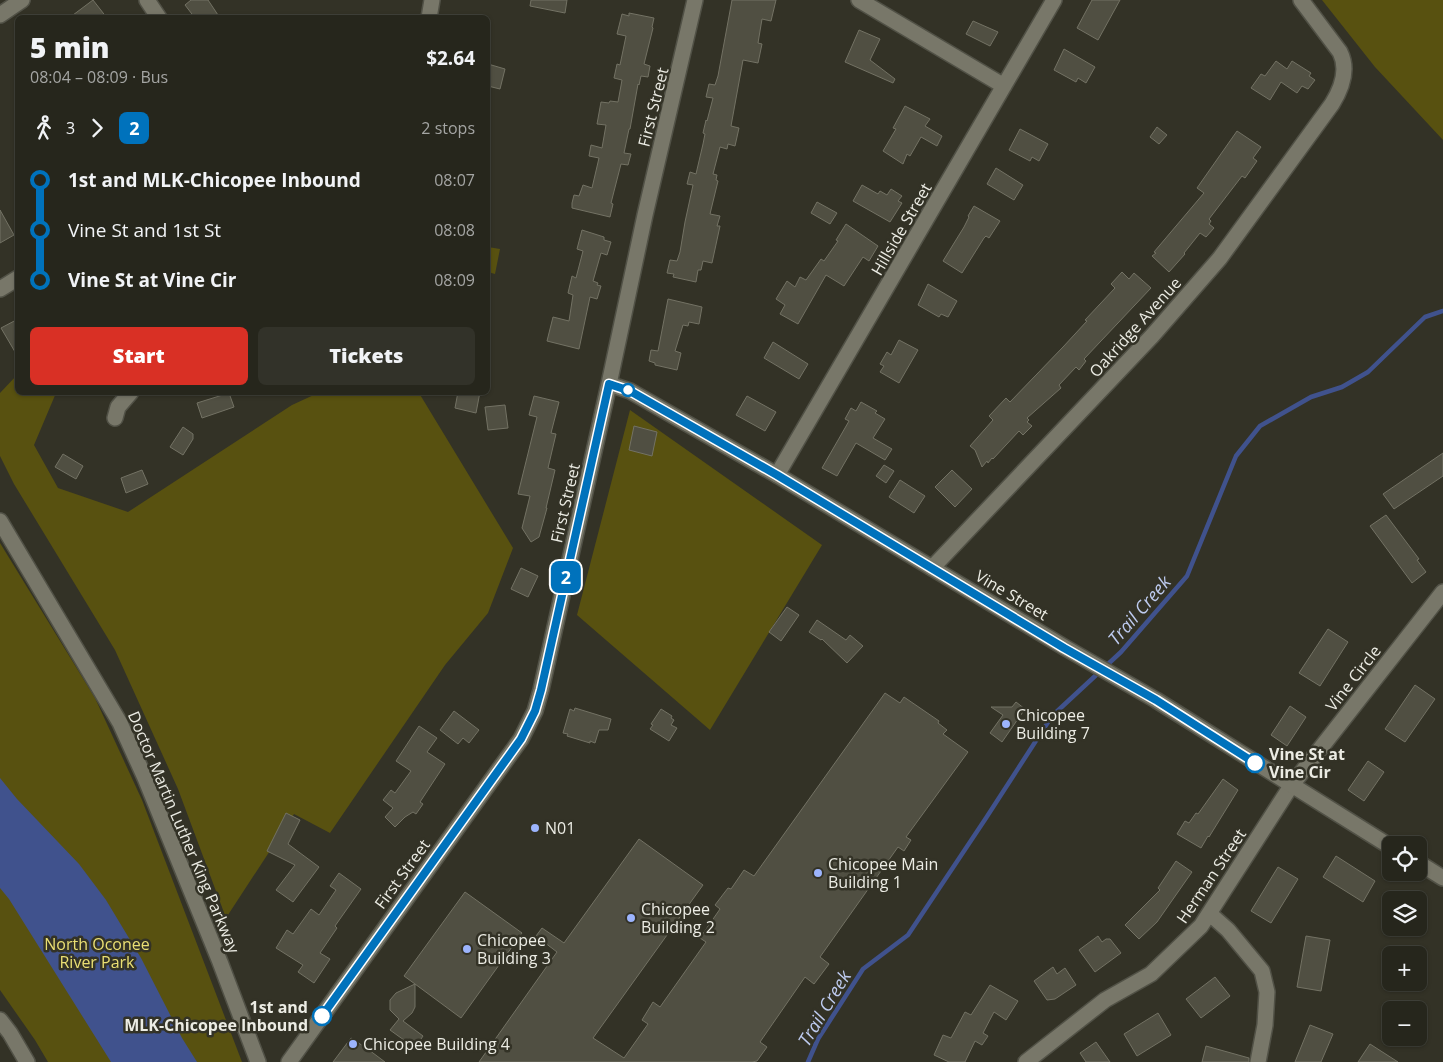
<!DOCTYPE html>
<html lang="en">
<head>
<meta charset="utf-8">
<style>
	:root { --surface:#26261c; --page:#323229; --text:#f1f3f6; --muted:#a4a5a3; --line:#42433b; --accent:#d93025 }
	body { margin:0; font-family:"Open Sans",sans-serif; background:var(--page); color:var(--text); height:100vh; display:flex; flex-direction:column; font-size:19px; white-space:nowrap }
	* { box-sizing:border-box; margin:0 }
	p { font-size:16px; color:var(--muted) }
	.icon { flex:none; width:28px; height:28px; fill:none; stroke:currentColor; stroke-width:2; stroke-linecap:round; stroke-linejoin:round }
	.map { position:relative; flex:1; overflow:hidden }
	.details { position:absolute; left:15px; top:15px; width:475px; height:380px; display:flex; flex-direction:column; background:var(--surface); border-radius:8px; box-shadow:0 1px 4px #0004,0 0 0 1px var(--line) }
	.details>* { flex:none }
	.badge { padding:0 10px; border-radius:8px; font-size:18px; line-height:32px }
	.buttons { position:absolute; left:1382px; top:836px; display:grid; gap:10px }
	.buttons a { display:grid; place-items:center; width:45px; height:45px; border-radius:8px; background:var(--surface); box-shadow:0 1px 4px #0004,0 0 0 1px var(--line); font-size:25px }
	.map>.badge { position:absolute; translate:-50% -50%; box-shadow:0 0 0 2px #fff }
	.legs { display:flex; align-items:center; gap:8px; height:55px; padding:0 15px; font-size:16px }
	.legs p { margin-inline-start:auto }
	.head { display:flex; align-items:center; justify-content:space-between; height:85px; padding:0 15px }
	h1 { font-size:28px; font-weight:800; line-height:38px }
	.primary-button { display:flex; gap:10px; margin-top:auto; padding:10px 15px }
	.primary-button a { flex:1; height:58px; border-radius:8px; background:var(--accent); color:#fff; font-size:20px; font-weight:800; line-height:58px; text-align:center }
	.primary-button a+a { background:var(--page); color:var(--text) }
	ul { padding:0 15px; list-style:none }
	li { display:flex; align-items:center; gap:18px; height:50px; font-size:19px }
	li i { display:grid; place-items:center; width:8px; height:100%; margin:0 6px; background:currentColor }
	li i::after { content:''; width:12px; height:12px; margin:-6px; border:4px solid; border-radius:50%; background:var(--surface) }
	li p { margin-inline-start:auto }
	li:first-child i { background:linear-gradient(#0000 50%,currentColor 0) }
	li:last-child i { background:linear-gradient(currentColor 50%,#0000 0) }
	.map>svg:first-child { display:block }
</style>
</head>
<body>
<div class="map">
<svg width="1443" height="1062" viewBox="0 0 1443 1062">
	<rect width="100%" height="100%" fill="#333226"/>
	<path fill="#585110" d="M1322,0H1443V140L1375,67Z
		M488,247L500,249L495,274L488,272Z
		M17,375L18,392L56,393L34,445L58,488L128,512L292,405L318,393H419L513,548L488,613L445,665L330,833L294,814L226,918L178,789L115,650L14,484L0,456V393Z
		M630,410L822,545L710,730L577,615Z
		M0,543L95,698L142,800L242,1062H48L35,1040L0,990Z"/>
	<path fill="#40528d" d="M0,778L17,799L79,864L106,900L141,958L182,1038L197,1062H111L9,899L0,888Z"/>
	<g fill="none" stroke-linecap="round" stroke-linejoin="round">
		<path stroke="#40528d" stroke-width="4.5" d="M808,1062L818,1039L863,969L908,935L986,818L1052,716L1121,652L1187,576L1236,456L1260,426L1311,397L1342,387L1368,372L1425,317L1443,311"/>
	</g>
	<path fill="#504f42" stroke="#737264" d="M93,0L107,18H69Z
		M191,0H208L220,18H195L185,5Z
		M531,0H567L565,13L530,6Z
		M732,0H776L771,21L762,19L758,43L762,44L758,63L743,60L731,126L739,128L735,146L728,144L727,149L720,147L713,174L717,175L716,180L718,181L710,214L720,216L717,226H720L712,263L703,261L701,270H698L696,282L673,277L674,274L667,273L670,260L677,261L680,252L685,222L693,185L687,184L690,172L696,174L703,144L705,134L703,133L706,120L707,121L713,98L706,97L709,84L715,85L718,76Z
		M1092,0H1120L1098,40L1077,28Z
		M629,13L654,18L652,27L653,28L644,64L650,66L648,77L641,76L639,85L638,84L630,129H629L624,153L631,154L628,165L621,164L611,203L613,204L610,217L572,208V203L574,195L579,196L583,185L592,188L599,158L589,156L591,145L602,148L606,125L597,124L601,102L609,103L610,101L618,102L622,80L614,78L617,64L620,65L626,36L617,34L622,14L629,16Z
		M973,21L998,32L990,46L966,34Z
		M859,30L880,39L870,60L895,79L893,83L845,62Z
		M1064,49L1095,67L1086,83L1078,78L1076,82L1054,70Z
		M1276,61L1287,69L1292,61L1311,73L1309,76L1315,80L1308,89L1302,86L1297,93L1281,82L1270,100L1251,88L1261,74L1265,76Z
		M488,64L505,69L500,89L488,86Z
		M905,106L930,119L925,126L942,136L937,146L921,137L910,156L907,154L903,164L883,151L896,129L893,128Z
		M1157,127L1167,135L1159,144L1150,137Z
		M1020,129L1048,144L1039,161L1032,157L1030,161L1009,150Z
		M1237,131L1261,147L1253,158L1257,161L1245,178L1242,176L1209,219L1211,221L1209,224L1214,228L1206,237L1200,233L1184,253L1185,254L1169,272L1152,256L1156,253L1154,252L1204,193L1197,188Z
		M996,168L1023,185L1014,200L987,184Z
		M862,185L878,194L880,191L887,195L891,189L902,196L898,201L902,203L890,222L853,201Z
		M817,202L837,213L830,224L811,213Z
		M974,206L1000,221L989,238L986,236L984,238L962,273L943,261L964,227L969,217L968,216Z
		M0,210L14,235L0,243Z
		M846,224L878,246L869,261L863,257L844,286L826,275L798,324L780,314L785,305L776,299L787,281L795,287L800,277L806,280L821,259L824,261L838,241L836,240Z
		M582,230L604,237V240L611,242L607,255L601,253L593,281L598,283L597,285L601,286L597,299L590,297L579,349L547,341L553,317L569,321L573,295L568,293L572,276L576,278L583,251L577,249Z
		M1122,272L1129,279L1134,273L1151,288L1084,359L1086,361L1079,370L1076,367L1059,385L1061,388L1027,418L1029,420L1027,422L1032,426L1023,435L1019,431L993,459L992,458L988,463L987,461L982,467L975,450L970,446L993,420L989,416L1006,398L1010,402L1063,347L1087,321L1085,320L1115,288L1111,284Z
		M928,284L957,301L948,317L941,314L939,317L918,305Z
		M668,299L702,307L699,324L689,322L688,326L683,325L675,351L681,353L677,370L655,365V363L649,361L651,350L658,351Z
		M18,319V357L1,328Z
		M899,340L918,350L899,383L880,372L884,366L880,364L887,352L891,355Z
		M773,342L808,364L799,379L764,358Z
		M458,392H480L476,413L455,408Z
		M229,393L234,407L202,418L197,403Z
		M534,396L559,402L551,433L556,434L548,468L555,470L546,508H547L539,537L531,542L522,528L530,496L518,494L537,417L529,415Z
		M747,396L776,412L765,431L736,415Z
		M861,402L877,411L875,413L885,419L873,438L892,449L885,460L856,443L837,476L822,468L849,421L845,419L851,408L856,411Z
		M505,405L508,428L488,430L485,407Z
		M634,426L657,432L652,456L629,450Z
		M183,427L193,434V439L183,455L170,447Z
		M1443,453V476L1394,509L1383,494Z
		M63,454L83,466L76,479L55,467Z
		M884,465L894,471L886,483L876,476Z
		M142,470L148,484L126,493L121,478Z
		M952,470L972,489L955,507L935,487Z
		M900,480L925,496L914,513L889,497Z
		M1386,515L1419,559L1417,560L1426,572L1412,583L1370,526Z
		M521,568L538,576L528,597L511,589Z
		M787,607L799,615L781,641L769,632Z
		M817,620L846,640L850,635L863,646L847,663L822,639L821,640L809,632Z
		M1328,629L1348,642L1320,686L1299,673Z
		M1415,685L1435,699L1405,742L1385,729Z
		M885,693L900,703L904,697L939,721L938,723L947,730L943,734L968,752L906,837L911,840L904,851L898,847L820,957L829,964L814,984L805,977L760,1042L767,1047L757,1061L752,1062H479L557,952L536,936L542,928L564,943L639,839L703,885L593,1038L624,1058L648,1024L642,1020L653,1002L660,1007L706,942L700,938L720,909L715,905L728,888L731,889L744,870L754,876Z
		M1016,702L1025,709L1002,742L990,733L1003,715L991,707H1012Z
		M1290,706L1306,717L1287,746L1271,735Z
		M575,708L611,719L608,730H599L595,743L590,741V743L567,736L568,734L563,733L570,709L574,711Z
		M661,709L672,716L671,718L674,720L671,725L677,728L669,741L650,729L653,725L651,724Z
		M454,711L479,730L469,743L463,738L458,744L440,730Z
		M419,726L437,738L427,752L445,764L420,802L423,804L416,814L413,812L405,817L395,827L385,817L393,808L383,800L391,790L395,793L411,771L396,761Z
		M1368,761L1384,772L1364,801L1348,790Z
		M1223,779L1238,790L1209,837L1208,836L1201,848L1177,834L1185,821L1189,823L1196,813L1198,814Z
		M286,813L300,820L288,844L319,867L293,902L276,890L295,865L267,851Z
		M1336,856L1375,881L1363,902L1323,877Z
		M1176,861L1192,872L1157,922L1139,939L1125,925L1160,890L1158,888Z
		M1278,867L1298,879L1271,923L1251,911Z
		M339,873L361,889L335,926L337,928L320,953L330,959L314,983L298,972L303,965L276,948L287,930L293,934L311,909L319,915L336,890L330,886Z
		M465,892L522,933L461,1018L415,984V1007L412,1013L403,1021L423,1036L415,1048L390,1030L399,1019L390,1010V1000L396,993L415,984L404,976Z
		M1098,936L1102,942L1106,939H1110L1121,953L1095,972L1079,950Z
		M1306,936L1330,940L1321,991L1297,987Z
		M1053,967L1057,974L1065,968L1076,985L1055,999L1047,1000L1034,981Z
		M1215,977L1230,996L1201,1018L1186,999Z
		M990,985L1018,1001L1006,1020L994,1012L983,1033L988,1036L982,1045L975,1041L965,1062H949L934,1055L943,1035L951,1038L965,1012L971,1015Z
		M1158,1013L1171,1035L1137,1056L1124,1034Z
		M1310,1025L1333,1034L1321,1062H1295Z
		M351,1038L369,1050L385,1062H333Z
		M1096,1042L1110,1062H1086L1080,1053Z
		M1370,1044L1398,1062H1358Z
		M1206,1046L1249,1058V1062H1202Z"/>
	<g fill="none" stroke-linecap="round" stroke-linejoin="round">
		<defs>
			<path id="street" d="M147,0L159,18
				M859,0L1004,86
				M0,15L22,0
				M429,18L432,0
				M0,289L18,278
				M115,418L118,407L131,392
				M777,475L1054,0
				M932,568L1152,336L1220,258L1332,104C1342,88 1349,70 1340,52L1301,0
				M1210,914L1228,930L1262,971L1267,992L1265,1025L1258,1062
				M1026,1062L1105,1000L1151,974L1201,926L1291,786L1443,592"/>
			<path id="secondary" d="M609,384L630,391L777,475L1064,647L1156,700L1391,847
				M0,521L120,723L145,778L220,962L258,1062
				M1419,863L1443,878
				M0,1020L10,1033L27,1062
				M289,1062L521,739L535,711L541,690L609,384L645,215L695,0"/>
		</defs>
		<use href="#street" stroke="#515146" stroke-width="18"/>
		<use href="#secondary" stroke="#515146" stroke-width="18"/>
		<use href="#street" stroke="#787769" stroke-width="15"/>
		<use href="#secondary" stroke="#787769" stroke-width="15"/>
	</g>
	<g fill="none" stroke-linecap="round" stroke-linejoin="round">
		<defs>
			<path id="line-1" d="M322,1016L521,739L535,711L541,690L609,384L630,391L777,475L1064,648L1156,700L1255,763"/>
		</defs>
		<use href="#line-1" stroke="#fff" stroke-width="11"/>
		<use href="#line-1" stroke="#0072bc" stroke-width="8"/>
	</g>
	<g fill="#fff" stroke="#0072bc" stroke-width="2.5">
		<circle cx="628" cy="390" r="6"/>
		<circle cx="1255" cy="763" r="9"/>
		<circle cx="322" cy="1016" r="9"/>
	</g>
	<g fill="#9cb4fd" stroke="#333226" stroke-width="2">
		<circle cx="1006" cy="724" r="5"/>
		<circle cx="535" cy="828" r="5"/>
		<circle cx="818" cy="873" r="5"/>
		<circle cx="631" cy="918" r="5"/>
		<circle cx="467" cy="949" r="5"/>
		<circle cx="353" cy="1044" r="5"/>
	</g>
	<g text-anchor="middle" dominant-baseline="central" stroke-width="5" stroke-linejoin="round" paint-order="stroke">
		<g font-size="16" fill="#ecece4" stroke="#333226">
			<text transform="translate(653 107) rotate(-76)">First Street</text>
			<text transform="translate(901 229) rotate(-60)">Hillside Street</text>
			<text transform="translate(1135 327) rotate(-48)">Oakridge Avenue</text>
			<text transform="translate(565 503) rotate(-77)">First Street</text>
			<text transform="translate(1012 595) rotate(31)">Vine Street</text>
			<text transform="translate(1353 678) rotate(-52)">Vine Circle</text>
			<text transform="translate(184 832) rotate(67)">Doctor Martin Luther King Parkway</text>
			<text transform="translate(402 874) rotate(-54)">First Street</text>
			<text transform="translate(1211 876) rotate(-56)">Herman Street</text>
		</g>
		<g font-size="16" fill="#ecece4" stroke="#333226" text-anchor="start">
			<text x="1016" y="715">Chicopee<tspan x="1016" dy="18">Building 7</tspan></text>
			<text x="545" y="828">N01</text>
			<text x="828" y="864">Chicopee Main<tspan x="828" dy="18">Building 1</tspan></text>
			<text x="641" y="909">Chicopee<tspan x="641" dy="18">Building 2</tspan></text>
			<text x="477" y="940">Chicopee<tspan x="477" dy="18">Building 3</tspan></text>
			<text x="363" y="1044">Chicopee Building 4</text>
		</g>
		<g font-size="16" font-weight="bold" fill="#ecece4" stroke="#333226" text-anchor="start">
			<text x="1269" y="754">Vine St at<tspan x="1269" dy="18">Vine Cir</tspan></text>
			<text x="308" y="1007" text-anchor="end">1st and<tspan x="308" dy="18">MLK-Chicopee Inbound</tspan></text>
		</g>
		<g font-size="16" fill="#eadf73" stroke="#333226">
			<text x="97" y="944">North Oconee<tspan x="97" dy="18">River Park</tspan></text>
		</g>
		<g font-size="18" font-style="italic" fill="#becbef" stroke="#333226">
			<text transform="translate(1139 610) rotate(-49)">Trail Creek</text>
			<text transform="translate(824 1008) rotate(-59)">Trail Creek</text>
		</g>
	</g>
</svg>
<div class="buttons">
<a><svg class="icon" aria-label="locate" viewBox="0 0 24 24"><circle cx="12" cy="12" r="6"/><path d="M12 2v4M12 18v4M2 12h4M18 12h4"/></svg></a>
<a><svg class="icon" aria-label="layers" viewBox="0 0 24 24"><path d="M12 4l9 5-9 5-9-5zM3 14l9 5 9-5"/></svg></a>
<a>+</a>
<a>−</a>
</div>
<b class="badge" style="left:566px;top:577px;background:#0072bc;color:#fff">2</b>
<section class="details">
<div class="head"><div><h1>5 min</h1><p>08:04 – 08:09 · Bus</p></div><b>$2.64</b></div>
<div class="legs"><svg class="icon" aria-label="walk" viewBox="0 0 24 24"><circle cx="13" cy="4" r="2"/><path d="M13 8l-2 6 4 7M11 14l-3 7M7 12l3-4h3l4 4"/></svg>3<svg class="icon" aria-label="forward" viewBox="0 0 24 24"><path d="M9 5l7 7-7 7"/></svg><b class="badge" style="background:#0072bc;color:#fff">2</b><p>2 stops</p></div>
<ul>
<li><i style="color:#0072bc"></i><b>1st and MLK-Chicopee Inbound</b><p>08:07</p></li>
<li><i style="color:#0072bc"></i><span>Vine St and 1st St</span><p>08:08</p></li>
<li><i style="color:#0072bc"></i><b>Vine St at Vine Cir</b><p>08:09</p></li>
</ul>
<div class="primary-button"><a>Start</a><a>Tickets</a></div>
</section>
</div>
</body>
</html>
